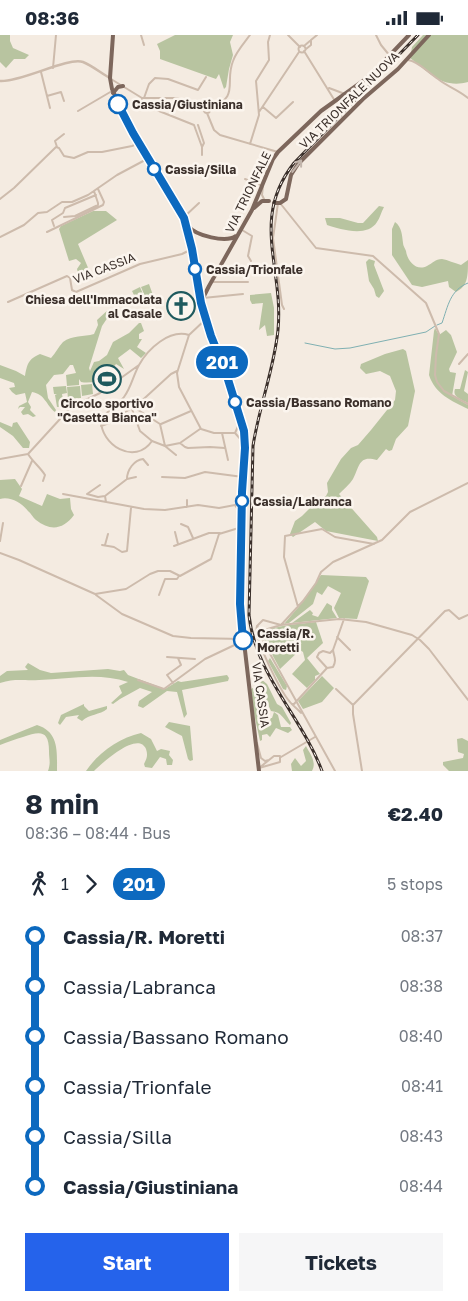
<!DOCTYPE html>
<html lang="en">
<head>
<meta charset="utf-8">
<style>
	:root { --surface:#fff; --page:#f6f6f7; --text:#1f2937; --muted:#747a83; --accent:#2563eb }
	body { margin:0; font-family:"Golos Text",sans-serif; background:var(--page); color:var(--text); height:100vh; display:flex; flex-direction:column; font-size:19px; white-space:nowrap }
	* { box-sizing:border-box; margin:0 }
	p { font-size:16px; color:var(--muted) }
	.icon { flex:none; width:28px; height:28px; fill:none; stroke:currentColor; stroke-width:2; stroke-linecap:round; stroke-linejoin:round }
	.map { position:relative; height:736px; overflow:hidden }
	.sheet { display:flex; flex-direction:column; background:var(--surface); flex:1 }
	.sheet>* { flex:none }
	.badge { padding:0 10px; border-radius:16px; font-size:18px; line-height:32px }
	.map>.badge { position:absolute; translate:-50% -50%; box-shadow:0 0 0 2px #fff }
	.legs { display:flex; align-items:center; gap:8px; height:55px; padding:0 25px; font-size:16px }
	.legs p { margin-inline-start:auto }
	.summary { display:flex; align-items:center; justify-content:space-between; height:85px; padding:0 25px }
	h1 { font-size:28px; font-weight:700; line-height:38px }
	.cta { display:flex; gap:10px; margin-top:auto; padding:10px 25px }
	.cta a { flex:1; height:58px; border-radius:0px; background:var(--accent); color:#fff; font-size:20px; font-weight:700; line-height:58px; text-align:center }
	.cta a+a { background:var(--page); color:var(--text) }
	ul { padding:0 25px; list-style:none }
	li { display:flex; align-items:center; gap:18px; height:50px; font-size:19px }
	li i { display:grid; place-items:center; width:8px; height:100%; margin:0 6px; background:currentColor }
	li i::after { content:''; width:12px; height:12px; margin:-6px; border:4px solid; border-radius:50%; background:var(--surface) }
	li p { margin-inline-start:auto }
	li:first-child i { background:linear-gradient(#0000 50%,currentColor 0) }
	li:last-child i { background:linear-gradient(currentColor 50%,#0000 0) }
	.status { display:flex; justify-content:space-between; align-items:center; height:35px; padding:0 25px; background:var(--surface); direction:ltr }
	.status svg { height:14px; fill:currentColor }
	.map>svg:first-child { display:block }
</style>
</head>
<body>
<div class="status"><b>08:36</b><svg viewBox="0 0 49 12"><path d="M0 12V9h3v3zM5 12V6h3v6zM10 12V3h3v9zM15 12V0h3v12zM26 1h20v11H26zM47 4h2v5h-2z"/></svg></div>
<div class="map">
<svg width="468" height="736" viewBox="0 0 468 736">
	<rect width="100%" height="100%" fill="#f4ebe1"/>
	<path fill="#b8c4a0" d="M0,0H10V6L13,13L29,20L25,24H14L6,33L0,27Z
		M175,0H233L230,7L233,20L229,34L226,52L224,54L219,39L216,44L160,24V16L157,9Z
		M423,0H468V47C443,54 429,38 410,23L412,12Z
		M379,171L384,172C381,177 380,183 377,187C367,203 340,194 327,190L325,183H340L358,188H363Z
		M93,176H106L117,185L78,209L89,235L83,240L78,238L77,234L81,228L76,224L69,226L59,194L61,191Z
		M395,187C402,192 402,201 403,208C403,211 405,213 406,216C407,225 416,237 427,231C433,228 435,224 442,224C448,225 454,228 461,230L468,225C468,241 468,251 456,257L449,252L448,246L422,252L412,250L392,220V194Z
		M369,224L375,226L374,230L384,256L379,263L376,261L374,254L369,246L366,227Z
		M149,249L154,263L147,266L141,252Z
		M140,252L146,266L139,270L132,256Z
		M271,258L274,273V300L267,301L265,290L259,295L263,268L252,269L250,265V260Z
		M109,274L112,276L102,291L89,333L90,336L94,327L99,326L107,320L113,307L129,298L139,288H141L144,296L139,299V304H142L137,312L146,318L141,323L130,314L118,323L124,334L116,329C108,341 96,350 81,347L79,344V350L67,351L66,340L76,338L73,330H70L63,339L54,340L46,350L48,363L56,375L55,377C46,370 45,359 32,357L28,367L31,372L30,375L36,381L33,382L28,379L23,380L21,377L25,372H20L18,374L19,371L27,367L25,358L16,360L12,357L9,353L15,352L14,348L0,343V330L16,336L25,341C27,330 28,324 40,319L51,323C56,318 58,312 63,307C72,300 84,302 94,299L98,290L97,285Z
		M435,293L439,300L446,295L451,300L457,317L449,334L450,337L456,338L452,361L468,370V374C452,366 435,359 429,340L434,296Z
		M403,314L406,316L415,356L408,391L396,404L392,415L389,416L386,414L377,425C359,420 360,430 353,444C350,449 344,454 339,459L377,502L378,506L326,496L315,487L293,502L290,499L295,486L302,481L318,465L326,461L328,457L327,448L341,424L351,413L358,410L371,395L395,365L396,356L390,341L380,336L366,339L360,333L361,329L385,319Z
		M465,335L468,337L464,356L468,359V368C461,364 452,362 455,354H460Z
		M92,349L93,359L82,361L81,350Z
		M66,351L67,358L62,359L64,371L57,372L55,360L57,359H54L53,352Z
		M80,351L81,363L68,364L67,352Z
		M0,387L12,392L13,388L17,387L30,407L29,413H23L13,401L0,392Z
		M15,444L22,454L19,461L42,471L47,459L60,464L70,463L71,474L74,480C63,495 50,496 36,485C33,483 31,478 28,476C22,468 10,461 0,464V445Z
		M321,540L366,542L369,546L357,584L339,583L334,573L341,558L328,551L322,560L317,557L313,569L289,588L284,589L301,569Z
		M327,568L332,571V575L337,583L292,588L310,575L313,578L312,580L318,582Z
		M316,587L323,608L307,623L320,639L315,641V645L307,653L292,639L305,625L303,617L300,615L280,634L261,599C271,590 302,589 316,587Z
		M270,623L287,651L286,655L283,654L268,626Z
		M28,628L40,635L51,638L108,634L120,636L124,635L128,640L165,654L178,646L181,647L227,640L229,643L228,646L182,655L187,679L184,683L177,657L167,656L143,673L138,671L139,666L152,657L140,653L120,664L113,669L111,668L122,658L119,651L128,647C99,637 68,644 39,645C23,646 16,643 0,648V641L7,636L28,635L25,632Z
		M322,641L334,653L322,667L303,674L298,666Z
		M261,644L267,649L277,669L282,672L291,688L290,690C283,684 282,677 271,676L260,652Z
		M253,653C259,662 257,673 263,683H272L274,677L278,680L281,692H290L292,695L288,698L276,693L270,702L267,699L262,700V705L260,706L253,674L251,654Z
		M84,669V671L89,676L107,671V674C100,680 89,679 82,686L77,683L79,680L66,682L60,690L58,688L61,680Z
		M169,687L190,691L193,725L190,726L188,724L182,701L165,692Z
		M37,690C59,697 57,716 57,736H48C51,727 49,725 49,716C49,695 40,696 23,702C15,704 8,707 0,710V705Z
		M141,698L151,704L157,716L161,714L170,716L169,720L173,725L172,730H167L166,724L160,722L152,733L145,732L144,729C147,723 148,720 146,714C138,695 102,728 94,736H86C98,718 119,703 141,698Z
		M462,703L468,706V736H449L443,730V727L463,723L464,719L458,717L457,704Z
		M306,711C310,719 317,727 312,736H292L291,729L295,723L301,731L306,726L303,715Z"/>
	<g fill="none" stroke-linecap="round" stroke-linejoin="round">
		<path stroke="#7fb0b2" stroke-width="1" d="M437,290L442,288C448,271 450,255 468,248
			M305,308L335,314L350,313L426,297L435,291"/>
		<path stroke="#cdbbac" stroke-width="2" d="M141,0L144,10
			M288,0L300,12
			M376,0L381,10L390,21
			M311,5L317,0
			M298.5 14a3.5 3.5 0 1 1 7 0a3.5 3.5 0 1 1-7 0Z
			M304,11L311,5V10L306,14
			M304,16L335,66
			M408,25C418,26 429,38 438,44C448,52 457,54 468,63
			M53,33L56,0
			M41,37L50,73
			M111,44L142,63H176L204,74
			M329,53L345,59
			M47,61L61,57L64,66
			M142,63L141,67L144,70L194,90L202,112V120
			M144,63L149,49L155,43L168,44L198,55L206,42
			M263,72L276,83L293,67
			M204 75a3 3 0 1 1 6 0a3 3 0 1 1-6 0Z
			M209,74C241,61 224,49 233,26C236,17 244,8 250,0
			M78,76L112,56
			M259,77L299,17
			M207,78L214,95L220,100L278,117
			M198,90L204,108L202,112
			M250,109L259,80L256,46L269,25L268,7L270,0
			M57,112L55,106L64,99
			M245,144L263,151L262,160L264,164
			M0,164L14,153L56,112L59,113L64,121L74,123L88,117H102L132,111L139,108
			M278,168L273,203L282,270L284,274
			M280,168L316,213L373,221L426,268L439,299L436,320L435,340L437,347L444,356L468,369
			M64,182L75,181L98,170V168L94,156
			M184,182L199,168
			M54,191L52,185L63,178L65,173L96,160
			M242,195L252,201L248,221L251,226
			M47,197L103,170L104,167L98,154
			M0,202L24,190L38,178L47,177L62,167H72L88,160L117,140L147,124
			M213,247H248
			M203,263L243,259
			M8,267L67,241L70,243L72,255L76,257L140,229L182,219L192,214
			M206,284L189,300L177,338L179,352L201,394L214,398H235
			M459,329L468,319
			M135,373L160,389L165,411
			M132,374L140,396L152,406L165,411L176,420
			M161,389L191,376
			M101,391L115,386L127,376L136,371L171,339L177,336
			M222,398L228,425
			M235,398L243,407
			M235,398L240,387
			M152,406C135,431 100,410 101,384C107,376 117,371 124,362C131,353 133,341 139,330C148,314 169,294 189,300
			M180,408L185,412L188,413L210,412L225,413
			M165,411L180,408L200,394
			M28,419C33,427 40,432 45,440L43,446
			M0,424L28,419L71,372L100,358L139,330
			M162,442L185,443L205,437L243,442
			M127,444L136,442
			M100,450L87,459L98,462L105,461
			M21,451L32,426
			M63,459L144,474L165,475L198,470L219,473L235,470L239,476L242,478
			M187,465V472
			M106,467L105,461L127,444C127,435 134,425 143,424L148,430
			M181,489L188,492L193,503
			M175,497L178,509
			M0,506L3,488
			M102,510L114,512L122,517L127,516L131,473
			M105,510L108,499
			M174,511L209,498H220
			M0,518L19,525L95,559L126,554L150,539L158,536H170L180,541L211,524L219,499L242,492
			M96,560L122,579L173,601L191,603L243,604
			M159,560L165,544H177L179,541
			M298,572L284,522L285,501L322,494L335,502L374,509
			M281,590L303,566L316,548L321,537L333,527L382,505L410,477L468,448
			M257,591L261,596L260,599L264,608L335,736
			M257,591C253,602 281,657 290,667C293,671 298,674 301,678
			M257,591L263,585L281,590
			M261,596L281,590L339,584L366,587L412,600L420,605L429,614L468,665
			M337,602L350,615
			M167,622L195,624
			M327,633L317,622L319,618L323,616L330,618L333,615L344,584
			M327,633L333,632C337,625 334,622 333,615
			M138,645L164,654L205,624L243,606
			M173,648L167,640L181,630L178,623
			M336,654L353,670
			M292,669H294L327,633
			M257,708L261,723L265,726L269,725
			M281,722L315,702
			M259,733L280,727V721H274
			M259,733L274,721
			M362,736L353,679V670L445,576L449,575L459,584L468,580"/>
		<path stroke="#cdbbac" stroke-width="2.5" d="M0,46C22,47 67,22 83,27C93,31 102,39 110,43"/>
		<path stroke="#7d675c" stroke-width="4" d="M113,0L110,43L112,54L133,98L184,184L192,214L201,268L211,301L226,338L244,399L241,581L259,736
			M113,58L118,52L123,51
			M274,168H280L286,164L291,140L298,129L363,64L398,34L429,0
			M254,173L262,166H269
			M188,191C196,201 226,208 236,201
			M203,268V263L209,251L252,175L273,124L278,117L321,76L370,41L409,0
			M215,308L226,317L231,329L229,344"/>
		<defs>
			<path id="rail" d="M322,736C302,682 255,639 249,580L253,411C259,372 274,334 278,295C284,233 250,184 294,128L418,0"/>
		</defs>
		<use href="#rail" stroke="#3b302b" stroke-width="3"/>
		<use href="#rail" stroke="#fbf5ee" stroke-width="1" stroke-dasharray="4" stroke-linecap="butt"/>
	</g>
	<defs><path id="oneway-shaft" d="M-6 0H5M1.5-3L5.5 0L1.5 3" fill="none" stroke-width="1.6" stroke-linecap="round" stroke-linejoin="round" transform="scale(1.25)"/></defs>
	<use stroke="#c2b5ac" href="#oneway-shaft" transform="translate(297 131) rotate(-52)"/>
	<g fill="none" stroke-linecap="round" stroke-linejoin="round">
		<defs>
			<path id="line-1" d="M118,69L133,98L184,183L192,214L201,268L211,301L226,338L244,396L245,413L242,457L240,569L243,605"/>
		</defs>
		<use href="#line-1" stroke="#fff" stroke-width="11"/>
		<use href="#line-1" stroke="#0c69bf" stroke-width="8"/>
	</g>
	<defs>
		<symbol id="church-ring" viewBox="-11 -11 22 22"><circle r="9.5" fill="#fbf5ee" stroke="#1f5a5e" stroke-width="1.5"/><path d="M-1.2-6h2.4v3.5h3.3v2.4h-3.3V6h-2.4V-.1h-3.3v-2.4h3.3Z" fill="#1f5a5e"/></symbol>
		<symbol id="stadium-ring" viewBox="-11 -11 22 22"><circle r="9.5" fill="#fbf5ee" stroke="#1f5a5e" stroke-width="1.5"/><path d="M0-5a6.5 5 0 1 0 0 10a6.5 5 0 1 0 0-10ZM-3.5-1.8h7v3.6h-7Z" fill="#1f5a5e"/></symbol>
	</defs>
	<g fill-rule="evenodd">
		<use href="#church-ring" x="165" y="255" width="32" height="32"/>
		<use href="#stadium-ring" x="91" y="328" width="32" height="32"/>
	</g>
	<g fill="#fff" stroke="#0c69bf" stroke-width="2.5">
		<circle cx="118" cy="69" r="9"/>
		<circle cx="154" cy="134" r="6"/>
		<circle cx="195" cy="234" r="6"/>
		<circle cx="235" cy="367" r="6"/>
		<circle cx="242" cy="466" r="6"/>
		<circle cx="243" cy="605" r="9"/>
	</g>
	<g text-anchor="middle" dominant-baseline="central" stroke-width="5" stroke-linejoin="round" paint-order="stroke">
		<g font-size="12" fill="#3b302b" stroke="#fbf5ee">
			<text transform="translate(349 65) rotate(-44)">VIA TRIONFALE NUOVA</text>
			<text transform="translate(248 157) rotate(-64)">VIA TRIONFALE</text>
			<text transform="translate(104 233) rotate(-21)">VIA CASSIA</text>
			<text transform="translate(261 660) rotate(82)">VIA CASSIA</text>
		</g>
		<g font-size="12" font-weight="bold" fill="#3b302b" stroke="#fbf5ee" text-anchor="start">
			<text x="132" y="69">Cassia/Giustiniana</text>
			<text x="165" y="134">Cassia/Silla</text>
			<text x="206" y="234">Cassia/Trionfale</text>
			<text x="246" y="367">Cassia/Bassano Romano</text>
			<text x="253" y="466">Cassia/Labranca</text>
			<text x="257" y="598">Cassia/R.<tspan x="257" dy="14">Moretti</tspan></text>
		</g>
		<g font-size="12" font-weight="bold" fill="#3b302b" stroke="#fbf5ee" text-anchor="end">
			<text x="162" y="264">Chiesa dell'Immacolata<tspan x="162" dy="14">al Casale</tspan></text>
			<text x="107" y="368" text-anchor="middle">Circolo sportivo<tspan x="107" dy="14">"Casetta Bianca"</tspan></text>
		</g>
	</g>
</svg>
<b class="badge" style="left:222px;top:327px;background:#0c69bf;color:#fff">201</b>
</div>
<section class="sheet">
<div class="summary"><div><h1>8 min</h1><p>08:36 – 08:44 · Bus</p></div><b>€2.40</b></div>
<div class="legs"><svg class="icon" aria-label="walk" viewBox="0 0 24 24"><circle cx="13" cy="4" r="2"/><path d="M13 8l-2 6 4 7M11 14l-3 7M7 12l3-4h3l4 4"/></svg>1<svg class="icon" aria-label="forward" viewBox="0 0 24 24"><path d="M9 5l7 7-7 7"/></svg><b class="badge" style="background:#0c69bf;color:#fff">201</b><p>5 stops</p></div>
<ul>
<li><i style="color:#0c69bf"></i><b>Cassia/R. Moretti</b><p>08:37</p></li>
<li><i style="color:#0c69bf"></i><span>Cassia/Labranca</span><p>08:38</p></li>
<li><i style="color:#0c69bf"></i><span>Cassia/Bassano Romano</span><p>08:40</p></li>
<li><i style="color:#0c69bf"></i><span>Cassia/Trionfale</span><p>08:41</p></li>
<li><i style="color:#0c69bf"></i><span>Cassia/Silla</span><p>08:43</p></li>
<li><i style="color:#0c69bf"></i><b>Cassia/Giustiniana</b><p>08:44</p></li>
</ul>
<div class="cta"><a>Start</a><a>Tickets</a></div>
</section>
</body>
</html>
